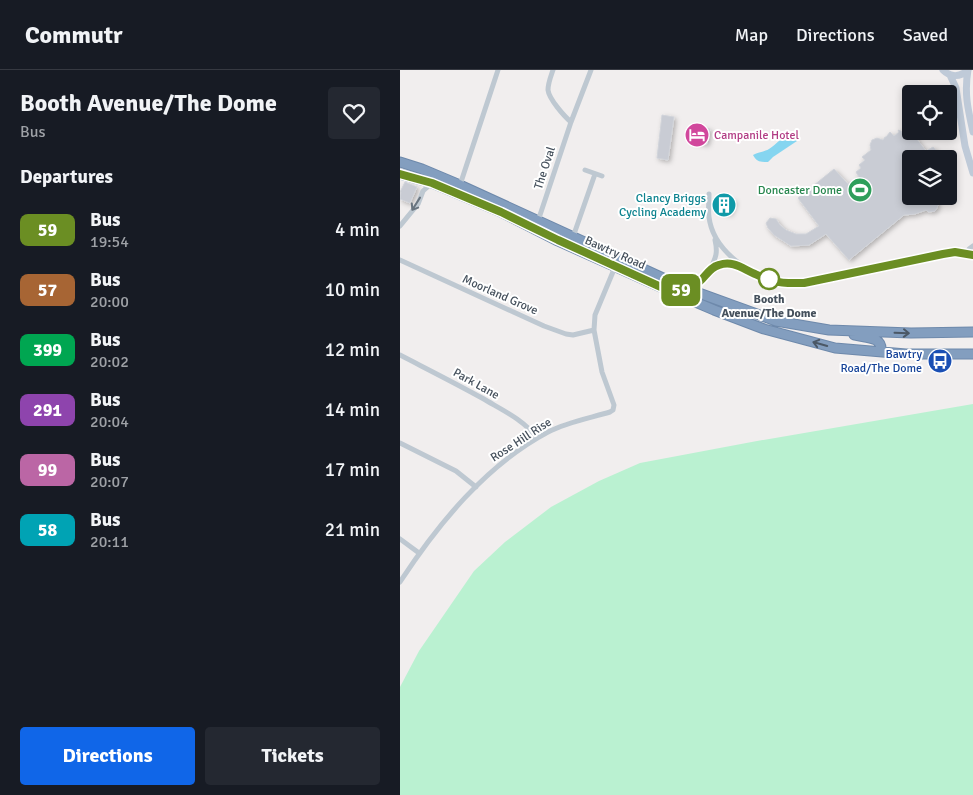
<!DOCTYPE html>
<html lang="en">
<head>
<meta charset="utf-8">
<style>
	:root { --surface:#171b24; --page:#242831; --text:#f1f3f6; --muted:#9ea1a6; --line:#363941; --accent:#1066e8 }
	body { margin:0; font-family:Signika,sans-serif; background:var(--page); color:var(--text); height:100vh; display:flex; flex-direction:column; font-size:19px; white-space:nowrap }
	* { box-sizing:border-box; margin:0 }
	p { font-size:16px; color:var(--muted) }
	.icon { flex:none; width:28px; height:28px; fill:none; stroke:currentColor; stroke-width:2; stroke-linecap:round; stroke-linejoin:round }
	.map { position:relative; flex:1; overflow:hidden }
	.panel { display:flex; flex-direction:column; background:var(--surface); width:400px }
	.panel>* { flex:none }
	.badge { padding:0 10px; border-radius:8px; font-size:18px; line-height:32px }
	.fabs { position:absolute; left:502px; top:15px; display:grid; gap:10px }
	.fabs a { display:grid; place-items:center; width:55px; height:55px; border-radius:5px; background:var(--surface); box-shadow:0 2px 8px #0003; font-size:25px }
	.map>.badge { position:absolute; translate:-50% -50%; box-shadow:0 0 0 2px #fff }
	h2 { padding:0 20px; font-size:19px; line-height:45px }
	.round { display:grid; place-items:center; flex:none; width:52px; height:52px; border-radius:5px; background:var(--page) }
	.head { display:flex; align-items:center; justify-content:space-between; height:85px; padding:0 20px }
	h1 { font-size:24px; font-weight:700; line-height:38px }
	.cta { display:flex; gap:10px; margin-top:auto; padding:10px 20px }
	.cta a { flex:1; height:58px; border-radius:5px; background:var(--accent); color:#fff; font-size:20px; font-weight:700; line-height:58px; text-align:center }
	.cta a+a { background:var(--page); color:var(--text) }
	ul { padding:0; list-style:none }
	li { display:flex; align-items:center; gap:15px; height:60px; padding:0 20px }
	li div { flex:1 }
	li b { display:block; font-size:19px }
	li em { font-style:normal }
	li .badge { min-width:55px; font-weight:700; text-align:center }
	header { display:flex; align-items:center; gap:30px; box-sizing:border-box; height:70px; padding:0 25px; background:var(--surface); border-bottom:1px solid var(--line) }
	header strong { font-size:24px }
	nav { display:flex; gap:28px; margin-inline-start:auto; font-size:18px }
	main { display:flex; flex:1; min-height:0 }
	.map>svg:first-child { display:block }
</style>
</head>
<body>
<header>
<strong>Commutr</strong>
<nav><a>Map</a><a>Directions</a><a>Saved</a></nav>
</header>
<main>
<section class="panel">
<div class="head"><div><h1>Booth Avenue/The Dome</h1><p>Bus</p></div><a class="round"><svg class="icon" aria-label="heart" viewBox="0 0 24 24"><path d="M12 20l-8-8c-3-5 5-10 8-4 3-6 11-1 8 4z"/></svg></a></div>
<h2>Departures</h2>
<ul>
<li><span class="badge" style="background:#6b8e23;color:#fff">59</span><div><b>Bus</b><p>19:54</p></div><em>4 min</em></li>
<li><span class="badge" style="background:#a76534;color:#fff">57</span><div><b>Bus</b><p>20:00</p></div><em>10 min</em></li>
<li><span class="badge" style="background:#00a651;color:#fff">399</span><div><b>Bus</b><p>20:02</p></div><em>12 min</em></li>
<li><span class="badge" style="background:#8e44ad;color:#fff">291</span><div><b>Bus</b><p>20:04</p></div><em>14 min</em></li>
<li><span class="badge" style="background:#bb66a5;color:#fff">99</span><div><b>Bus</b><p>20:07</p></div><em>17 min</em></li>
<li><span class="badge" style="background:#00a3b4;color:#fff">58</span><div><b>Bus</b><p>20:11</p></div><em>21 min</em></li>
</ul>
<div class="cta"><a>Directions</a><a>Tickets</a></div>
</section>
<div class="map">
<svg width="573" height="725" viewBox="0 0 573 725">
	<defs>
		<filter id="shadow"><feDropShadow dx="2" dy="2" stdDeviation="2.5" flood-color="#0004"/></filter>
	</defs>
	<rect width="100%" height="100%" fill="#f1eeee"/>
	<path fill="#baf1d1" d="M573,334V725H0V617L19,581L74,501L105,472L151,437L199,411L240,393L357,371Z"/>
	<path fill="#85d5f0" d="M393,64L397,67V71L373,87L368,92C360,92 357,92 353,85C358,82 364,82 369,79C377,74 383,65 393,64Z"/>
	<path fill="#c9ccd4" stroke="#d1d4da" filter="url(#shadow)" d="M262,45L274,47L268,90L257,88Z
		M293,56L310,59L307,74L291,71Z
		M507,59H509L526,81L533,77L538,82L537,83L540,89H511V126H539L536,132L538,135L537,138L535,141L529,142L526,140L515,144L504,145L449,190L426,164L409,175L391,176L374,165L368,158L366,153L370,148L376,149L380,155L386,160L396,164H406L419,156L398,128L434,99L448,114L453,110L456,113L460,109L456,102L461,98L459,95L465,90L462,87L471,80L470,75L472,70L477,68L483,70L485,67H486L490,62L494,66L499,62L498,60L501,61L503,64L507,61Z
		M5,112L17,117L10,133L0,129L1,122H0Z
		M319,125L335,131L330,144L314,138Z"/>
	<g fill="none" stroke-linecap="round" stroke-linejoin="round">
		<defs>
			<path id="highway" d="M0,92L22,99L60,115L285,218L376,251L429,260L511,263L573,262
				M0,104L32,113L101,142L158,171L274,223L314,240L364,259L435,278L506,284H573
				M454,265C466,268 483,266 481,282"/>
		</defs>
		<use href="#highway" stroke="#6e89ab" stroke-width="11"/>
		<path stroke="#bec8d1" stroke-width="5" d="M153,0C151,6 148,13 148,20C149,29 164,46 171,52
			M185,100L202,106
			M60,115L98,0
			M309,124C309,132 308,140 309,147C313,181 353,209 385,213C398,215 411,212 423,210L543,184L555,182L573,185
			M138,151L171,52L191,0
			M0,156L18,134L23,121L32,113
			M173,167L195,104
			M568,184L569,179L573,176
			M0,190L144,256L166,264L173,265L194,260
			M310,200C316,187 318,183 315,170
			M285,218C290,216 296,215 300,211C309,203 315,192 329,193C333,193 337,195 341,196
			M0,285C27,299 55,313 82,328C102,340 123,349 137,368
			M0,373L56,401L76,417
			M0,469L19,483
			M0,512C38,454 86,395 148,362C167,352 190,348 210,342L213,340L214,335L202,302L194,260L195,245L215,197"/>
		<path stroke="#bfcad8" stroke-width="7" d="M543,0C551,8 560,7 568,0
			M568,0C564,23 568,40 573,62
			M550,5L556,18L565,76L573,103"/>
		<use href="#highway" stroke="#839ebf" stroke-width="9"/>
	</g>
	<defs><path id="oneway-shaft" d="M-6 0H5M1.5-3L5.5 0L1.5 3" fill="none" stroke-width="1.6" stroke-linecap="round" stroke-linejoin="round" transform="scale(1.25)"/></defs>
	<use stroke="#69747f" href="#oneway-shaft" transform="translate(16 134) rotate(122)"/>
	<g stroke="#4b5866">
		<use href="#oneway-shaft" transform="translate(502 263) rotate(2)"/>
		<use href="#oneway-shaft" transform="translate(420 274) rotate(-164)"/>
	</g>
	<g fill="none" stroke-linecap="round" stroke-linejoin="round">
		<defs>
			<path id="line" d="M0,104L32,113L101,142L158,170L274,223C282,220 292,217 299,212C306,206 310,197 319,195C333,190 343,199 355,204C361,207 367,209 374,211C384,214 394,213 404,213L543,184L555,182L573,185"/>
		</defs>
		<use href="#line" stroke="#fff" stroke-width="11"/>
		<use href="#line" stroke="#6b8e23" stroke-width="8"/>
	</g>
	<defs>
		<symbol id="hotel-disc" viewBox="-11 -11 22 22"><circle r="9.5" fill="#d1479c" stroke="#fff"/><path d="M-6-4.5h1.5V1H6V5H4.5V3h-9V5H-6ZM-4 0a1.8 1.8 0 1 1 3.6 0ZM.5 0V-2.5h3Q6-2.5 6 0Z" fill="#fff"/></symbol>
		<symbol id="stadium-disc" viewBox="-11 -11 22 22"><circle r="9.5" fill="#2e9e5b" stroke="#fff"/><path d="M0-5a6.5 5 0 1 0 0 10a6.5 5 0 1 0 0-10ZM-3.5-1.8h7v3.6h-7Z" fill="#fff"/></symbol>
		<symbol id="building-disc" viewBox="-11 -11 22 22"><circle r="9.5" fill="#0f9aa8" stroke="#fff"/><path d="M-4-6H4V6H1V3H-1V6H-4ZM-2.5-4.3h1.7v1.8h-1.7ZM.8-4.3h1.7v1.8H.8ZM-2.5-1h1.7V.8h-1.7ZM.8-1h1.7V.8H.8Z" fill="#fff"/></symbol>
		<symbol id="bus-disc" viewBox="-11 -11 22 22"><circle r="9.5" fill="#1a4fb4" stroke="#fff"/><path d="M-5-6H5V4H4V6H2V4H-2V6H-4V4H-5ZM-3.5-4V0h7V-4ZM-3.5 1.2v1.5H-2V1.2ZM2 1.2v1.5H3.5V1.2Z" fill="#fff"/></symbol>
	</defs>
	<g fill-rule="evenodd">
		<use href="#hotel-disc" x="283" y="51" width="28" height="28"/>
		<use href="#stadium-disc" x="446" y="106" width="28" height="28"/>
		<use href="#building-disc" x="310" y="121" width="28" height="28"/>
		<use href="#bus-disc" x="526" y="277" width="28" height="28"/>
	</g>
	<circle fill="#fff" stroke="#6b8e23" stroke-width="2.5" cx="369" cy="209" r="10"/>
	<g text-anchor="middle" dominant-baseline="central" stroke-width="4" stroke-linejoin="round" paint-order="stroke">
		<g font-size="12" fill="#b23c85" stroke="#fff" text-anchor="start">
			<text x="314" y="65">Campanile Hotel</text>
		</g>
		<g font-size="12" fill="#45505c" stroke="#fff">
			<text transform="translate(145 98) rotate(-72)">The Oval</text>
			<text transform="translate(215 183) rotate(24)">Bawtry Road</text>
			<text transform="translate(100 225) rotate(24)">Moorland Grove</text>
			<text transform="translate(76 314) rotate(29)">Park Lane</text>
			<text transform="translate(121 370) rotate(-33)">Rose Hill Rise</text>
		</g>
		<g font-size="12" fill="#27864d" stroke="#fff" text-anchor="end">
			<text x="442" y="120">Doncaster Dome</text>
		</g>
		<g font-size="12" fill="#0d838f" stroke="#fff" text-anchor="end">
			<text x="306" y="128">Clancy Briggs<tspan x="306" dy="14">Cycling Academy</tspan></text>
		</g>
		<g font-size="12" font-weight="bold" fill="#45505c" stroke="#fff">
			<text x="369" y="229">Booth<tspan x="369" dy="14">Avenue/The Dome</tspan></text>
		</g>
		<g font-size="12" fill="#164399" stroke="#fff" text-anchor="end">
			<text x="522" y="284">Bawtry<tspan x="522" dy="14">Road/The Dome</tspan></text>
		</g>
	</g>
</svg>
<div class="fabs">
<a><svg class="icon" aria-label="locate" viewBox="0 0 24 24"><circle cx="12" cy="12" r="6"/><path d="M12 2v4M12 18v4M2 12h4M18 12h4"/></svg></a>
<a><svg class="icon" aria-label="layers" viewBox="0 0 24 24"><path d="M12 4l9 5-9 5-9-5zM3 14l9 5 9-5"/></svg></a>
</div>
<b class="badge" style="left:281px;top:220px;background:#6b8e23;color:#fff">59</b>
</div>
</main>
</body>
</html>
